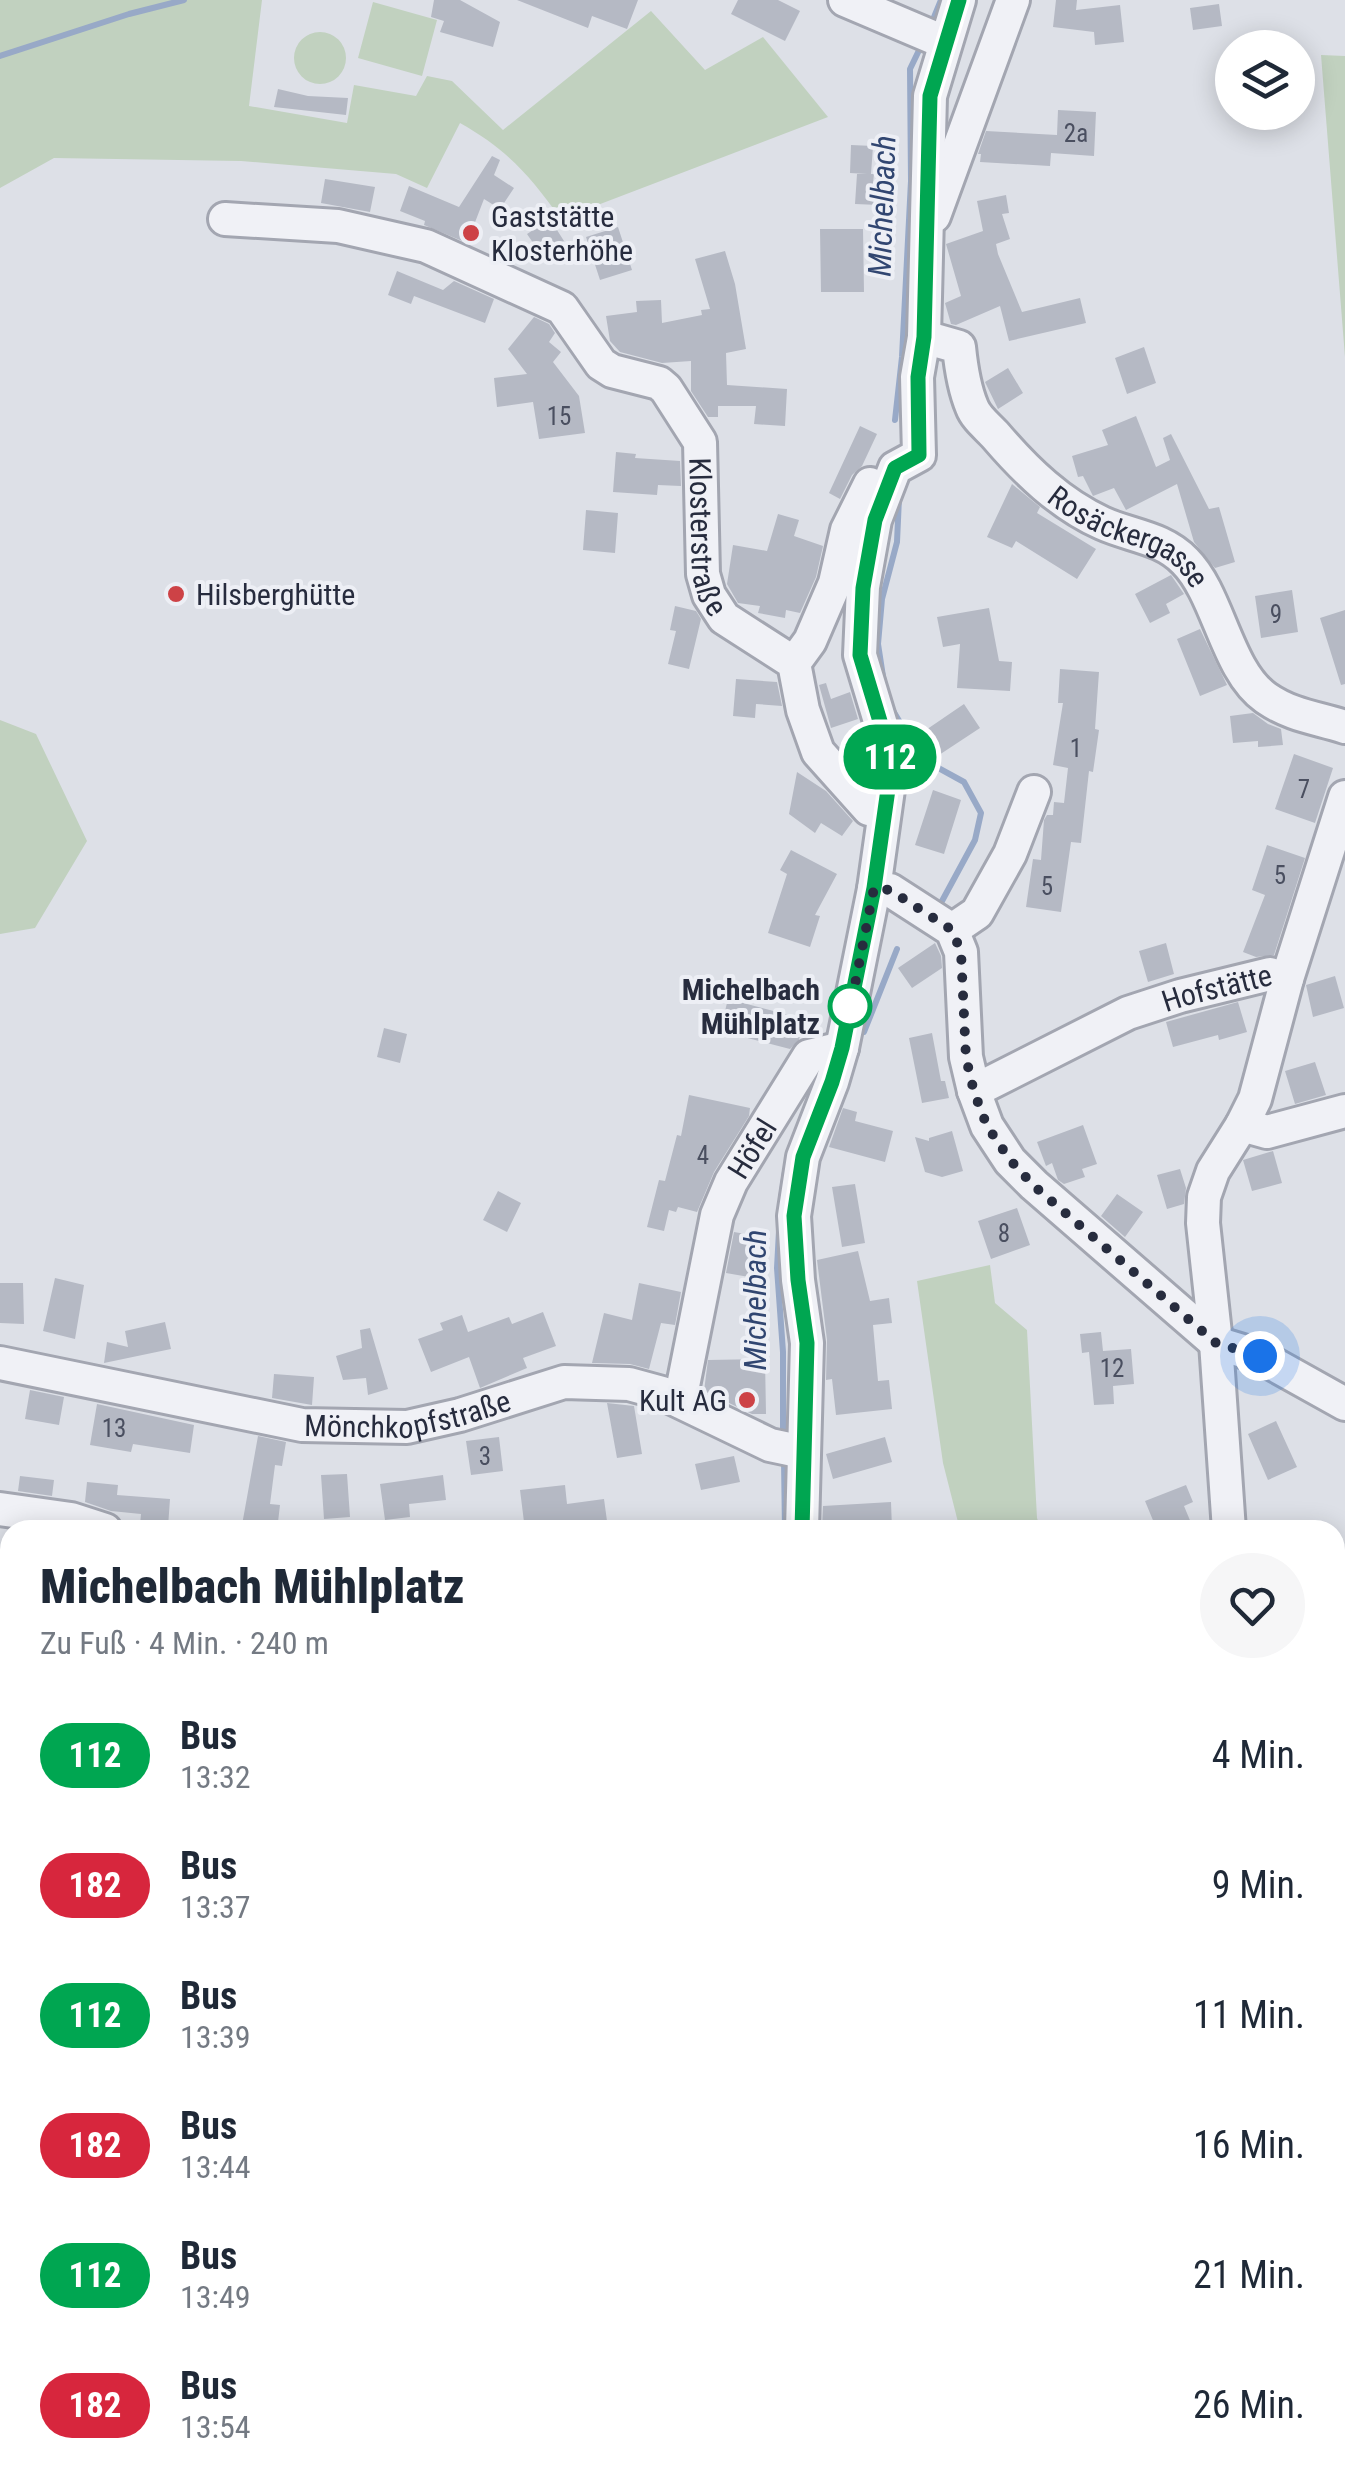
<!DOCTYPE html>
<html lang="de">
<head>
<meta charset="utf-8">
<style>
	:root { --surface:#fff; --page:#f6f6f7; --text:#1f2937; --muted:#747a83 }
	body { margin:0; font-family:"Roboto Condensed",sans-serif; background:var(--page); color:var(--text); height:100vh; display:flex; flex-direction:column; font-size:38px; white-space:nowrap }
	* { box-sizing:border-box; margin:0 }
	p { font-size:32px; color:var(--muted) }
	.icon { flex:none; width:55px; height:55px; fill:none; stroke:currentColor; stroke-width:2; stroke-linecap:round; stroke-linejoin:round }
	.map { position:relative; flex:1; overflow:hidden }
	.side { position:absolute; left:0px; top:1520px; width:1345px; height:972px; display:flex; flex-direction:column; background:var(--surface); border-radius:30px 30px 0 0; box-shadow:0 5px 25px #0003 }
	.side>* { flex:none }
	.badge { padding:0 20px; border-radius:32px; font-size:35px; line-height:65px }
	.tools { position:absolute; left:1215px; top:30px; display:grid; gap:20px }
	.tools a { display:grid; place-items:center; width:100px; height:100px; border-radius:50%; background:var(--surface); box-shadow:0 5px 25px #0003; font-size:50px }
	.you { position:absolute; width:50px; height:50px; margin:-25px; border:8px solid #fff; border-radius:50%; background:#1a73e8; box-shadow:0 0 0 15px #1a73e833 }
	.map>.badge { position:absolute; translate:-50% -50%; box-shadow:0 0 0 5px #fff }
	.round { display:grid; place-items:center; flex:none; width:105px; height:105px; border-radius:52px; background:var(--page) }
	.summary { display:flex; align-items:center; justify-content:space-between; height:170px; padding:0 40px }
	h1 { font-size:48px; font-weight:800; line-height:75px }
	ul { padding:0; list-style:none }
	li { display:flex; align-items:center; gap:30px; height:130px; padding:0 40px }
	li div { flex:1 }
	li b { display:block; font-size:38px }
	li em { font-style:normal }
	li .badge { min-width:110px; font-weight:700; text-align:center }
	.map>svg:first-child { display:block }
</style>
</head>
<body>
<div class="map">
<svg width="1345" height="2491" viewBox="0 0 1345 2491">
	<rect width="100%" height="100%" fill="#dde0e7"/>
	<path fill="#c1d1bf" d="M0,0H262L249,106L347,123L354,85L416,96L427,76L452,81L503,130L651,11L705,70L763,37L828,117L561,219C530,176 508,150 460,123L427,188L396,174L241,161L54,158L0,188Z
		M373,2L437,20L422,76L358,58Z
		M294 58a26 26 0 1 1 52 0a26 26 0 1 1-52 0Z
		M1321,55L1345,56V357Z
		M0,720L36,734L87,841L35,928L0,934Z
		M990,1265L995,1303L1027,1330L1037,1518L1041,1530H960L943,1463L917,1281Z"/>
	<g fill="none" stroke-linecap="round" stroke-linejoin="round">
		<path stroke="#98a9c7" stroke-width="6" d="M930,27L941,0
			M0,56L129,14L184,0
			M895,420L902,357L911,181L910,69L923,42
			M884,683L878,644L882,599L897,542L899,498
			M892,709L922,759L964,782L981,813L975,840L942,901
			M864,1032L897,949
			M781,1199L785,1172
			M779,1231L777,1268L783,1352V1438
			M784,1461L785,1530
			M0,1568H10
			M883,2491L884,2482"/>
	</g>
	<path fill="#b5b9c4" d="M434,0H460L500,22L493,47L440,32L444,21L431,17Z
		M517,0H638L627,29L592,16L588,28Z
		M738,0H778L800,11L785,41L731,14Z
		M1056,0H1077L1076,10L1120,5L1124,42L1095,45L1094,32L1053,27Z
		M1219,4L1222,26L1193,30L1190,8Z
		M278,89L308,96L348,98L346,115L274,107Z
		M1058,110L1096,112L1094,156L1051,153L1050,166L980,162L981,154H978L986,131L1057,135Z
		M851,145L873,146L871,174H874L873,183L881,184L879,205L855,204L857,174H867L850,173Z
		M492,156L500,160L494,175L514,188L500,209L484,199L467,243L424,225L425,221L400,211L409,186L459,207Z
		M325,179L375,187L370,212L321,203Z
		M1006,195L1009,213L1002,214L1010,239L996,244L998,254L1022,312L1080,298L1086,323L1009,341L1000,306L956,325L951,324L945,303L961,296L946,244L983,231L977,201Z
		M550,219L564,241L542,256L527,234Z
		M618,227L632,270L600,280L586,237Z
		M820,229H863L864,292H821Z
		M725,251L735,284L746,349L726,353L727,385L787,389L785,426L754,424L756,406H718V417H708L691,391V361L662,363L620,352L610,341L606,316L637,312L636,301L661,300L662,323L702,315L701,310L710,309L695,259Z
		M397,271L443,290L454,281L494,299L485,323L414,296L411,304L388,295Z
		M534,317L549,324L555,333L549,342L561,352L553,362L579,396L585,433L539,439L533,402L497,407L494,378L527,374L508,349Z
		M1144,347L1156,383L1127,394L1115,358Z
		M1008,368L1023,393L998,409L985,382Z
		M1136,416L1156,467L1170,460L1163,438L1171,434L1209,509L1219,507L1235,562L1215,568L1194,542L1177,484L1126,510L1114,488L1093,496L1083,476L1078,477L1072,456L1108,445L1102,430Z
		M860,426L877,434L862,466L852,475L840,499L829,493Z
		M616,452L636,454L635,458L680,461L681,486L658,485L657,495L613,492Z
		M1012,484L1040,507L1037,513L1096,549L1077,579L1016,541L1012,548L987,537Z
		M586,510L618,513L615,553L583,550Z
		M778,514L799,520L794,536L823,546L816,577L800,613L786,610L785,618L758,613L760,606L738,603L727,584L733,545L767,551Z
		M1171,575L1184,594L1166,604L1170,613L1150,623L1135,594Z
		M1292,590L1298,632L1261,638L1255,596Z
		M675,606L696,611L701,619L689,669L668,664L676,631L670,630Z
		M989,608L999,661L1012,662L1010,691L957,688L960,644L943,647L937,617Z
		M1345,610V684L1341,685L1320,618Z
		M1200,629L1227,685L1200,696L1177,639Z
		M1060,669L1099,672L1095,729L1099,730L1093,772L1089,771L1081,843L1071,842L1061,912L1026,907L1033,859L1041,860L1044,820L1047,815H1053L1054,802L1064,803L1068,768L1053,765L1063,703H1058Z
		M736,679L777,682L782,706L756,704L755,718L733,716Z
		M826,683L831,699L850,692L858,719L831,728L819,685Z
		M964,704L980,728L936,757L920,734Z
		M1253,713L1268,724L1281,729L1283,745L1258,747V741L1233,743L1230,716Z
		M1294,754L1333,768L1315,823L1275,809Z
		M797,772L826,791L853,821L842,836L821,823L815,833L789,814Z
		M933,790L961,800L944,854L915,845Z
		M1267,845L1305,858L1274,955L1256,957L1243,952L1265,895L1252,890Z
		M791,850L837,874L815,915L820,916L810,947L768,933L787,874L780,870Z
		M935,943L941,956L942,968L912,988L898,968Z
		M1166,943L1174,974L1148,982L1139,951Z
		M1335,976L1344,1008L1313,1017L1306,985Z
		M728,999L804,1019L799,1040L790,1049L720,1031Z
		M1238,1002L1247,1032L1219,1040L1218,1035L1173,1047L1166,1022Z
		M384,1028L407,1034L400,1063L377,1057Z
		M932,1033L941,1081H945L949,1098L922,1103L909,1038Z
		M1315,1062L1326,1095L1295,1104L1285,1071Z
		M689,1095L750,1108L749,1116L714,1172L697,1212L678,1207L676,1212L669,1210L664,1231L647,1227L659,1180L665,1181L677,1135L681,1136Z
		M843,1108L857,1112L855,1121L893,1131L885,1162L829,1147Z
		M1083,1125L1097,1164L1082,1169L1085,1177L1064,1184L1058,1180L1052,1163L1046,1166L1037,1142Z
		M952,1131L963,1171L942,1177L925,1172L915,1137L929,1141V1138Z
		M1273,1151L1282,1183L1252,1191L1243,1160Z
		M1180,1169L1186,1188L1184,1204L1167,1209L1157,1175Z
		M855,1184L865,1243L842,1247L832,1187Z
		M498,1191L521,1203L507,1232L483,1220Z
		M1117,1194L1143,1212L1125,1237L1101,1216Z
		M1017,1208L1030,1245L991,1259L978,1221Z
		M734,1232L757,1236L749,1277L726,1273Z
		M858,1251L870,1301L889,1298L892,1323L873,1325L878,1381L889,1380L892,1409L836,1415L832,1379L826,1380L827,1340L817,1260Z
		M55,1278L84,1285L75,1339L43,1331Z
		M0,1283H23L24,1324L0,1323Z
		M639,1283L681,1292L675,1325L661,1323L649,1369L630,1364L592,1363L604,1313L632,1320Z
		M543,1312L556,1346L523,1358L527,1368L480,1388L469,1357L431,1372L418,1339L443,1330L440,1323L462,1315L468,1332L509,1317L512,1324Z
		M165,1322L171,1349L104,1363L107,1342L128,1347L125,1331Z
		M370,1328L388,1389L368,1395L366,1378L343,1380L336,1356L362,1348L360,1330Z
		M1101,1332L1103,1351L1131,1349L1134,1384L1113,1386L1114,1404L1094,1405L1089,1352L1082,1353L1080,1334Z
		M765,1359L766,1414H752L704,1391L708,1360Z
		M274,1374L314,1377L312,1405L272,1398Z
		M30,1390L64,1397L59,1425L25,1419Z
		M607,1403L634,1406L642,1454L617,1458Z
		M97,1404L194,1425L190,1453L133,1444L131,1452L90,1445Z
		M1276,1421L1297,1467L1268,1480L1248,1434Z
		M258,1436L286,1442L282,1466L275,1465L270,1504L280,1505L278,1522L242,1525Z
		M499,1437L503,1471L471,1475L466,1441Z
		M885,1437L892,1462L833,1479L826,1454Z
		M734,1456L740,1482L701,1490L695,1464Z
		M347,1474L350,1517L324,1519L321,1475Z
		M443,1475L446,1500L409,1504L410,1517L385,1520L380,1484Z
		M20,1476L54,1480L52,1496L18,1491Z
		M87,1482L118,1485L117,1495L170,1499L168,1527L140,1525L141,1514L111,1511L85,1502Z
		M565,1485L567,1504L604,1499L607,1521L525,1530L520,1490Z
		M1186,1485L1193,1502L1184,1506L1194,1530H1157L1145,1501Z
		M891,1502L892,1529L822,1530L823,1506Z"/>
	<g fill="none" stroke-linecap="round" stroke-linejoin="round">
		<defs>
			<g id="minor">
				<path d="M845,0L944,42"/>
				<path d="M934,216L1013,0"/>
				<path id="s1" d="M225,219L338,226L426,246L562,308L601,364L612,371L659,383L666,389L700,442L703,574L709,595L724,618L794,663L803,710L818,752L869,809L884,812"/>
				<path id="s2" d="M924,337L959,347C961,367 964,388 972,407C976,418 988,427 996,436C1026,471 1060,504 1102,523C1130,536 1162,537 1185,561C1219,595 1226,670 1266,698C1292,716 1318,718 1345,727"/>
				<path d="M794,663L810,641L835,583L847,530L870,484"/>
				<path d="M1345,797L1287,979L1255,1099L1242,1125L1267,1132L1345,1111"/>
				<path d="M874,889L890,890L952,930L961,952L966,1057L974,1091L987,1126L1010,1161L1034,1185L1216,1343L1259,1356L1345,1404"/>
				<path d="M952,930L977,913L1010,854L1034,792"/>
				<path id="s3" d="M974,1091L1128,1013L1180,996L1270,974L1287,979"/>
				<path id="s4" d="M0,1363L302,1425L407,1427L460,1415L564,1382L629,1384L662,1393L770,1445L803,1452"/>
				<path id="s5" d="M680,1401L717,1215L731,1182L809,1056L842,1048"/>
				<path d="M0,1509L71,1519L105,1530"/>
				<path d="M802,1530L807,1343L798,1280L794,1216L803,1157L832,1082L842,1048L874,889L892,761L860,655L863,587L875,520L895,468L919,455L917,377L924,337L930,96L959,0"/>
				<path d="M1229,1530L1216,1343L1203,1223L1204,1197L1213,1171L1242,1125"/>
				<path d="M0,1585H10"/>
				<path d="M0,1658L10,1660"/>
				<path d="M1335,1661L1345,1654"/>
				<path d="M1335,1931L1345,1951"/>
				<path d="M1335,2284L1345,2277"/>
				<path d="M1172,2482L1177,2491"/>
				<path d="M856,2491L858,2482"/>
				<path d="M900,2491L902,2482"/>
			</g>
		</defs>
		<use href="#minor" stroke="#a3a6b1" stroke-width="38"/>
		<use href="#minor" stroke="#f0f1f6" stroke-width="32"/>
	</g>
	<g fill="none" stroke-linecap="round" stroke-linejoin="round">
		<defs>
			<path id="line" d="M802,1530L807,1343L798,1280L794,1216L803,1157L832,1082L842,1048L874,888L892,761L860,655L863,588L875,520L895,468L919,455L918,377L924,337L930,96L959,0"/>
		</defs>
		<use href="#line" stroke="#fff" stroke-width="22"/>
		<use href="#line" stroke="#00a651" stroke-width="15"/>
		<path stroke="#272c3e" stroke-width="10" stroke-dasharray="0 18" d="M850,1006L848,1020L874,888L890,890L952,930L961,952L966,1058L974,1092L987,1126L1010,1160L1034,1186L1216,1343L1260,1356"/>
	</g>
	<g fill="#cd4246" stroke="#edeff5" stroke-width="4">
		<circle cx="471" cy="233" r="10"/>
		<circle cx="176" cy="594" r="10"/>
		<circle cx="747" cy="1400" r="10"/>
	</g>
	<circle fill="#fff" stroke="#00a651" stroke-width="5" cx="850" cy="1006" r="20"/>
	<g text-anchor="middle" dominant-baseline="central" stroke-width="8" stroke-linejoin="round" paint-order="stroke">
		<g font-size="25" fill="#4a4f60">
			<text x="1076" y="133">2a</text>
			<text x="559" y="416">15</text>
			<text x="1276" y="614">9</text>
			<text x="1076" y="748">1</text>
			<text x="1304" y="789">7</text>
			<text x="1280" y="875">5</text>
			<text x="1047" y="886">5</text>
			<text x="703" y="1155">4</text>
			<text x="1004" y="1233">8</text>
			<text x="1112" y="1368">12</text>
			<text x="114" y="1428">13</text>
			<text x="485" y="1456">3</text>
		</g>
		<g font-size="30" fill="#272c3e" stroke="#edeff5" text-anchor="start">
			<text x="491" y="216">Gaststätte<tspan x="491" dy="34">Klosterhöhe</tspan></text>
			<text x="196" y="594">Hilsberghütte</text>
			<text x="727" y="1400" text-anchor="end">Kult AG</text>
		</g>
		<g font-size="30" fill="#272c3e" stroke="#edeff5">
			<text stroke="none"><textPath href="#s1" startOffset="650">Klosterstraße</textPath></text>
			<text stroke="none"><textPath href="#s2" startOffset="305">Rosäckergasse</textPath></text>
			<text stroke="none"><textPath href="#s3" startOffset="265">Hofstätte</textPath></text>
			<text stroke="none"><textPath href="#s5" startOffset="265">Höfel</textPath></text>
			<text stroke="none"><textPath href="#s4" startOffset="415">Mönchkopfstraße</textPath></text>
		</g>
		<g font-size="30" font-weight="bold" fill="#272c3e" stroke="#edeff5" text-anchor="end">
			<text x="820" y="989">Michelbach<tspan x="820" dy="34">Mühlplatz</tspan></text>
		</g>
		<g font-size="32" font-style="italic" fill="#314671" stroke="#edeff5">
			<text transform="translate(882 206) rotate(-88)">Michelbach</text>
			<text transform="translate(755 1300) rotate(-90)">Michelbach</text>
		</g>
	</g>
</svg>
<div class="tools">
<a><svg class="icon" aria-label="layers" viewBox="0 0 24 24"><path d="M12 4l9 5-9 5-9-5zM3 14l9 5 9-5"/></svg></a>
</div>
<div class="you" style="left:1260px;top:1356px"></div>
<b class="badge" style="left:890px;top:757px;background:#00a651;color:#fff">112</b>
<section class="side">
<div class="summary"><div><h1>Michelbach Mühlplatz</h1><p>Zu Fuß · 4 Min. · 240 m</p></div><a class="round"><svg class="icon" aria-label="heart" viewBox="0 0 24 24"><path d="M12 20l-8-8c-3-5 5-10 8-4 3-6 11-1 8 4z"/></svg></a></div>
<ul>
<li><span class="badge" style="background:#00a651;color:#fff">112</span><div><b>Bus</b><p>13:32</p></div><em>4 Min.</em></li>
<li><span class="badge" style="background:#d7263d;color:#fff">182</span><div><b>Bus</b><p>13:37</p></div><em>9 Min.</em></li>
<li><span class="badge" style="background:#00a651;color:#fff">112</span><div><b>Bus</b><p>13:39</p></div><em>11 Min.</em></li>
<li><span class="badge" style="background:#d7263d;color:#fff">182</span><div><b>Bus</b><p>13:44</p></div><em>16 Min.</em></li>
<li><span class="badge" style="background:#00a651;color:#fff">112</span><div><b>Bus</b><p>13:49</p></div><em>21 Min.</em></li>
<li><span class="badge" style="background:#d7263d;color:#fff">182</span><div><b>Bus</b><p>13:54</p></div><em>26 Min.</em></li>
</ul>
</section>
</div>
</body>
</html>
